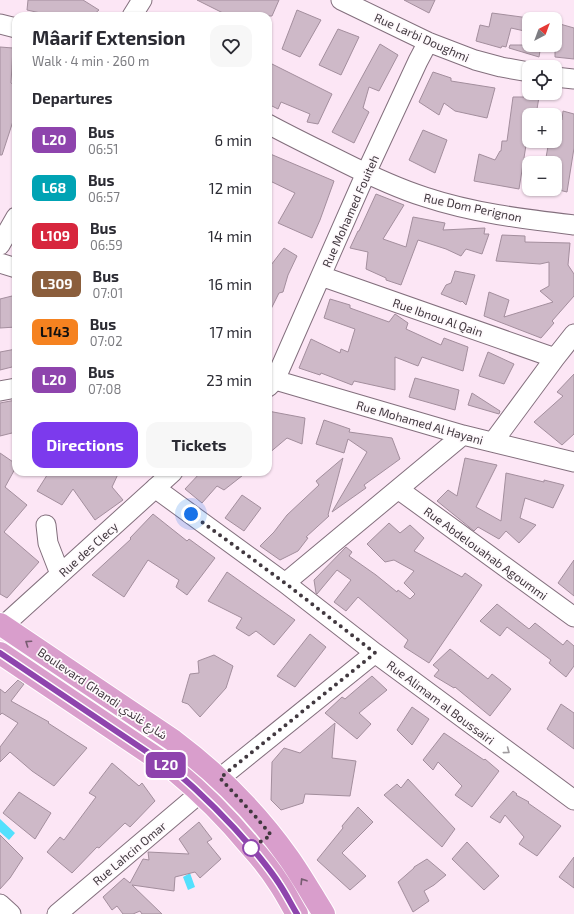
<!DOCTYPE html>
<html lang="en">
<head>
<meta charset="utf-8">
<style>
	:root { --surface:#fff; --page:#f7f7f7; --text:#2b2b33; --muted:#7c7c81; --accent:#7c3aed }
	body { margin:0; font-family:"Exo 2","Noto Sans Arabic",sans-serif; background:var(--page); color:var(--text); height:100vh; display:flex; flex-direction:column; font-size:15px; white-space:nowrap }
	* { box-sizing:border-box; margin:0 }
	p { font-size:13px; color:var(--muted) }
	.icon { flex:none; width:22px; height:22px; fill:none; stroke:currentColor; stroke-width:2; stroke-linecap:round; stroke-linejoin:round }
	.map { position:relative; flex:1; overflow:hidden }
	.sheet { position:absolute; left:12px; top:12px; width:260px; height:464px; display:flex; flex-direction:column; background:var(--surface); border-radius:12px; box-shadow:0 1px 3px #0004 }
	.sheet>* { flex:none }
	.badge { padding:0 8px; border-radius:6px; font-size:14px; line-height:26px }
	.needle { width:26px; rotate:41deg }
	.fabs { position:absolute; left:522px; top:12px; display:grid; gap:8px }
	.fabs a { display:grid; place-items:center; width:40px; height:40px; border-radius:8px; background:var(--surface); box-shadow:0 1px 3px #0004; font-size:20px }
	.you { position:absolute; width:20px; height:20px; margin:-10px; border:3px solid #fff; border-radius:50%; background:#1a73e8; box-shadow:0 0 0 6px #1a73e833 }
	.map>.badge { position:absolute; translate:-50% -50%; box-shadow:0 0 0 2px #fff }
	h2 { padding:0 20px; font-size:15px; line-height:36px }
	.round { display:grid; place-items:center; flex:none; width:42px; height:42px; border-radius:12px; background:var(--page) }
	.overview { display:flex; align-items:center; justify-content:space-between; height:68px; padding:0 20px }
	h1 { font-size:19px; font-weight:700; line-height:30px }
	.button { display:flex; gap:8px; margin-top:auto; padding:8px 20px }
	.button a { flex:1; height:46px; border-radius:12px; background:var(--accent); color:#fff; font-size:16px; font-weight:700; line-height:46px; text-align:center }
	.button a+a { background:var(--page); color:var(--text) }
	ul { padding:0; list-style:none }
	li { display:flex; align-items:center; gap:12px; height:48px; padding:0 20px }
	li div { flex:1 }
	li b { display:block; font-size:15px }
	li em { font-style:normal }
	li .badge { min-width:44px; font-weight:700; text-align:center }
	.map>svg:first-child { display:block }
</style>
</head>
<body>
<div class="map">
<svg width="574" height="914" viewBox="0 0 574 914">
	<rect width="100%" height="100%" fill="#fce6f5"/>
	<path fill="#53e0fd" d="M0,819L15,833L9,840L0,832Z
		M190,873L195,887L188,890L183,877Z"/>
	<path fill="#ceb9c8" stroke="#a38e9d" d="M28,0H83L99,10L92,16H54L27,10Z
		M197,0H279L272,16H229Z
		M404,0H435L429,13Z
		M297,10L321,20L300,57L282,49Z
		M492,13L529,18V32L511,28L506,47L502,46L501,48L476,41L480,25L489,27Z
		M560,24L574,28V59L555,57V49Z
		M338,29L359,37L341,75L319,65Z
		M380,44L398,55L379,91L369,87L363,108L369,112L354,143L332,132Z
		M510,45H541L539,57L509,48Z
		M0,47L13,48L11,83L16,86V112L2,155H0Z
		M268,62L332,94L318,124L307,122L310,114L281,102L278,109L268,104Z
		M433,72L451,78V81L495,88L487,118L455,111L444,103L439,115L419,102Z
		M513,97H539L536,115H529V139H527L519,189L474,181L479,154L495,160L500,151H501L502,141H507Z
		M563,111L574,114V148L567,192L555,189V163H545L549,141H555V118L562,120Z
		M423,130L447,140L435,173L409,160Z
		M268,153L334,181L320,220L312,238L278,223L295,193L268,180Z
		M376,194L404,205L383,239L406,247L413,217L445,223L443,230L485,228L484,234H489L482,254L466,249L461,256L446,249L418,240L401,285L386,280V278L366,269L368,252L350,248L358,231H359Z
		M502,235L525,236V242L570,243L568,265L574,274V296L552,321L554,323L541,338L484,316L489,292L509,300L504,317L553,302L540,291L549,286V262L540,264L496,261Z
		M284,248L297,256L288,275L283,292L279,293L268,315V269Z
		M455,271L475,275L466,305L462,301L461,302L441,294L446,285L451,283Z
		M16,295V327L0,328V299Z
		M330,299L350,305V308L389,322L395,314L408,323L406,329L441,345L444,338L468,347L463,371L422,357L418,366L395,357V390L354,381L352,385L321,373L320,375L299,368L311,339L340,353L341,349L348,352L355,329L324,318Z
		M16,349V366L0,370V352Z
		M488,352L514,364L504,384L479,376Z
		M574,374V434L562,445L534,422L563,396L557,392Z
		M415,378L459,390L455,410L409,397Z
		M472,393L500,411L499,414L468,405Z
		M16,400V432L0,436V403Z
		M268,411L305,418L302,444L287,438L268,454Z
		M324,420L350,429L349,432L392,438L400,459L364,485L366,488L332,512L367,452L348,439L344,453L316,444Z
		M0,453L16,464V467L5,487L27,505L4,532L39,562L7,598L0,594Z
		M343,458L328,515L329,516L306,537L308,538L298,551L280,560L260,546L274,532L287,515L319,485L316,481Z
		M465,458L497,465L476,507L501,521L506,473L544,482V480L564,485L553,508L525,498L520,518L536,525L519,543L506,531L499,539L478,527L474,531L437,501L448,490L457,496Z
		M49,472H119L112,487L123,500L95,520L73,489L62,505L37,491Z
		M201,472H247L224,490L217,486L202,503L185,489Z
		M242,495L261,508L244,531L225,518Z
		M153,514L187,541L189,539L215,558L187,595L176,587L179,580L148,560L124,597L92,575L131,539L130,538Z
		M389,523L400,533L410,525L424,538L414,551L462,577L465,573L482,585L429,663L404,647L408,640L358,597L346,611L334,602L351,580L337,570L317,594L316,593L314,580L346,547L352,552L349,556L376,575L397,592L398,590L410,599L415,594L404,583L414,571L394,560L385,562L367,544Z
		M574,560V596L558,583Z
		M227,572L295,620L274,645L256,631L249,636L236,628L242,618L208,601Z
		M497,604L529,629L535,623L563,645L567,640L574,646V666L566,677L549,663L551,660L507,627L500,636L480,621Z
		M310,634L326,647L295,687L277,676Z
		M450,649L488,679L492,674L511,689L490,716L455,687L454,688L434,676L439,670L433,665Z
		M214,655L233,666L226,688L200,717L188,704L182,702L190,674L199,673L198,661Z
		M372,676L387,690L359,713L371,724L357,739L325,713L342,697L345,699Z
		M18,680L24,684L11,701L49,722L48,723L87,748L54,786L32,771L10,752L0,762V747L18,723L2,713L0,715V689L5,693Z
		M561,704L574,713V749L547,729Z
		M412,707L429,719L412,745L397,730Z
		M335,723L332,758L356,761L350,796L305,794L303,803L281,810L271,800L272,762L284,748L300,753Z
		M444,733L484,760L485,759L499,771L472,807L455,795L462,786L438,762L433,770L423,760Z
		M112,763L139,786L142,783L155,801L130,827L125,823L99,848L97,847L72,873L47,852L60,837L64,840L96,797L89,793Z
		M408,779L455,829L442,847L384,795L397,784L401,788Z
		M513,791L517,794L516,795L529,802L528,803L561,826L537,856L519,844L524,837L505,815L500,823L490,817Z
		M19,792L51,813L35,839L3,813Z
		M358,807L373,822L342,853L366,876L350,890L317,860L343,828L342,826Z
		M199,822L212,839L207,842L221,859L200,878L195,872L175,877L174,891L132,885L162,914H142L140,911L133,914H123L117,906L112,910L103,897L124,878L130,883L143,859L149,860L148,852L189,854L179,839Z
		M0,835L23,858L10,878L0,889Z
		M467,842L499,876L484,890L452,859Z
		M574,857V888L559,877Z
		M427,859L446,875L434,885L424,891L429,901L413,912L398,882L414,868V867Z"/>
	<g fill="none" stroke-linecap="round" stroke-linejoin="round">
		<defs>
			<path id="minor" d="M341,0L428,42L475,60L501,67L529,72
				M132,16L142,0
				M0,24L16,28
				M555,77L574,79
				M268,124C292,137 317,149 341,161C369,175 396,188 425,197C473,213 524,219 574,225
				M0,245L16,217
				M0,263L16,268
				M321,276L555,358
				M268,377L275,380L463,435L574,462
				M268,387L275,380L366,173L418,61L428,42
				M0,391L16,388
				M493,442L555,358L574,334
				M155,488L285,583L375,653L574,800
				M398,489L574,617
				M46,525L48,543L60,574
				M285,583L463,435
				M3,626L173,472
				M220,778L375,653
				M0,904L11,914
				M57,914L200,793"/>
			<path id="major" d="M0,624L174,741C218,774 256,812 288,857C301,875 312,895 324,914
				M0,653L174,770C202,793 227,818 250,846C261,858 271,871 280,885C286,894 291,904 297,914"/>
		</defs>
		<use href="#minor" stroke="#836f7d" stroke-width="21"/>
		<use href="#major" stroke="#fff" stroke-width="24"/>
		<use href="#minor" stroke="#fff" stroke-width="19"/>
		<use href="#major" stroke="#d99ecc" stroke-width="22"/>
	</g>
	<defs><path id="oneway-chevron" d="M-2-3.5L2.5 0L-2 3.5" fill="none" stroke-width="1.6" stroke-linecap="round" stroke-linejoin="round"/></defs>
	<g stroke="#765c70">
		<use href="#oneway-chevron" transform="translate(28 643) rotate(-146)"/>
		<use href="#oneway-chevron" transform="translate(303 881) rotate(-122)"/>
	</g>
	<use stroke="#a09c9f" href="#oneway-chevron" transform="translate(507 751) rotate(37)"/>
	<g fill="none" stroke-linecap="round" stroke-linejoin="round">
		<defs>
			<path id="line" d="M0,653L174,770C203,795 228,820 252,848C262,860 272,872 280,885C286,894 291,904 297,914"/>
		</defs>
		<use href="#line" stroke="#fff" stroke-width="9"/>
		<use href="#line" stroke="#8e44ad" stroke-width="6"/>
		<path stroke="#41383f" stroke-width="4" stroke-dasharray="0 7.2" d="M191,514L285,583L375,653L220,778L255,816L271,835L251,848"/>
	</g>
	<circle fill="#fff" stroke="#8e44ad" stroke-width="2" cx="251" cy="848" r="8"/>
	<g text-anchor="middle" dominant-baseline="central" stroke-width="3.5" stroke-linejoin="round" paint-order="stroke">
		<g font-size="12" fill="#41383f" stroke="#fef9fc">
			<text transform="translate(422 37) rotate(24)">Rue Larbi Doughmi</text>
			<text transform="translate(473 207) rotate(12)">Rue Dom Perignon</text>
			<text transform="translate(350 211) rotate(-66)">Rue Mohamed Fouiteh</text>
			<text transform="translate(438 317) rotate(19)">Rue Ibnou Al Qain</text>
			<text transform="translate(420 422) rotate(16)">Rue Mohamed Al Hayani</text>
			<text transform="translate(88 549) rotate(-42)">Rue des Clecy</text>
			<text transform="translate(486 553) rotate(36)">Rue Abdelouahab Agoummi</text>
			<text transform="translate(103 693) rotate(34)">Boulevard Ghandi شارع غاندي</text>
			<text transform="translate(441 702) rotate(37)">Rue Alimam al Boussairi</text>
			<text transform="translate(129 853) rotate(-40)">Rue Lahcin Omar</text>
		</g>
	</g>
</svg>
<div class="fabs">
<a><svg class="needle" viewBox="-14 -14 28 28"><path d="M0-13l5 13h-10z" fill="#e53935"/><path d="M0 13l5-13h-10z" fill="#7c7c81"/></svg></a>
<a><svg class="icon" aria-label="locate" viewBox="0 0 24 24"><circle cx="12" cy="12" r="6"/><path d="M12 2v4M12 18v4M2 12h4M18 12h4"/></svg></a>
<a>+</a>
<a>−</a>
</div>
<div class="you" style="left:191px;top:514px"></div>
<b class="badge" style="left:166px;top:765px;background:#8e44ad;color:#fff">L20</b>
<section class="sheet">
<div class="overview"><div><h1>Mâarif Extension</h1><p>Walk · 4 min · 260 m</p></div><a class="round"><svg class="icon" aria-label="heart" viewBox="0 0 24 24"><path d="M12 20l-8-8c-3-5 5-10 8-4 3-6 11-1 8 4z"/></svg></a></div>
<h2>Departures</h2>
<ul>
<li><span class="badge" style="background:#8e44ad;color:#fff">L20</span><div><b>Bus</b><p>06:51</p></div><em>6 min</em></li>
<li><span class="badge" style="background:#00a3b4;color:#fff">L68</span><div><b>Bus</b><p>06:57</p></div><em>12 min</em></li>
<li><span class="badge" style="background:#d7263d;color:#fff">L109</span><div><b>Bus</b><p>06:59</p></div><em>14 min</em></li>
<li><span class="badge" style="background:#8b5e3c;color:#fff">L309</span><div><b>Bus</b><p>07:01</p></div><em>16 min</em></li>
<li><span class="badge" style="background:#f58220;color:#111">L143</span><div><b>Bus</b><p>07:02</p></div><em>17 min</em></li>
<li><span class="badge" style="background:#8e44ad;color:#fff">L20</span><div><b>Bus</b><p>07:08</p></div><em>23 min</em></li>
</ul>
<div class="button"><a>Directions</a><a>Tickets</a></div>
</section>
</div>
</body>
</html>
